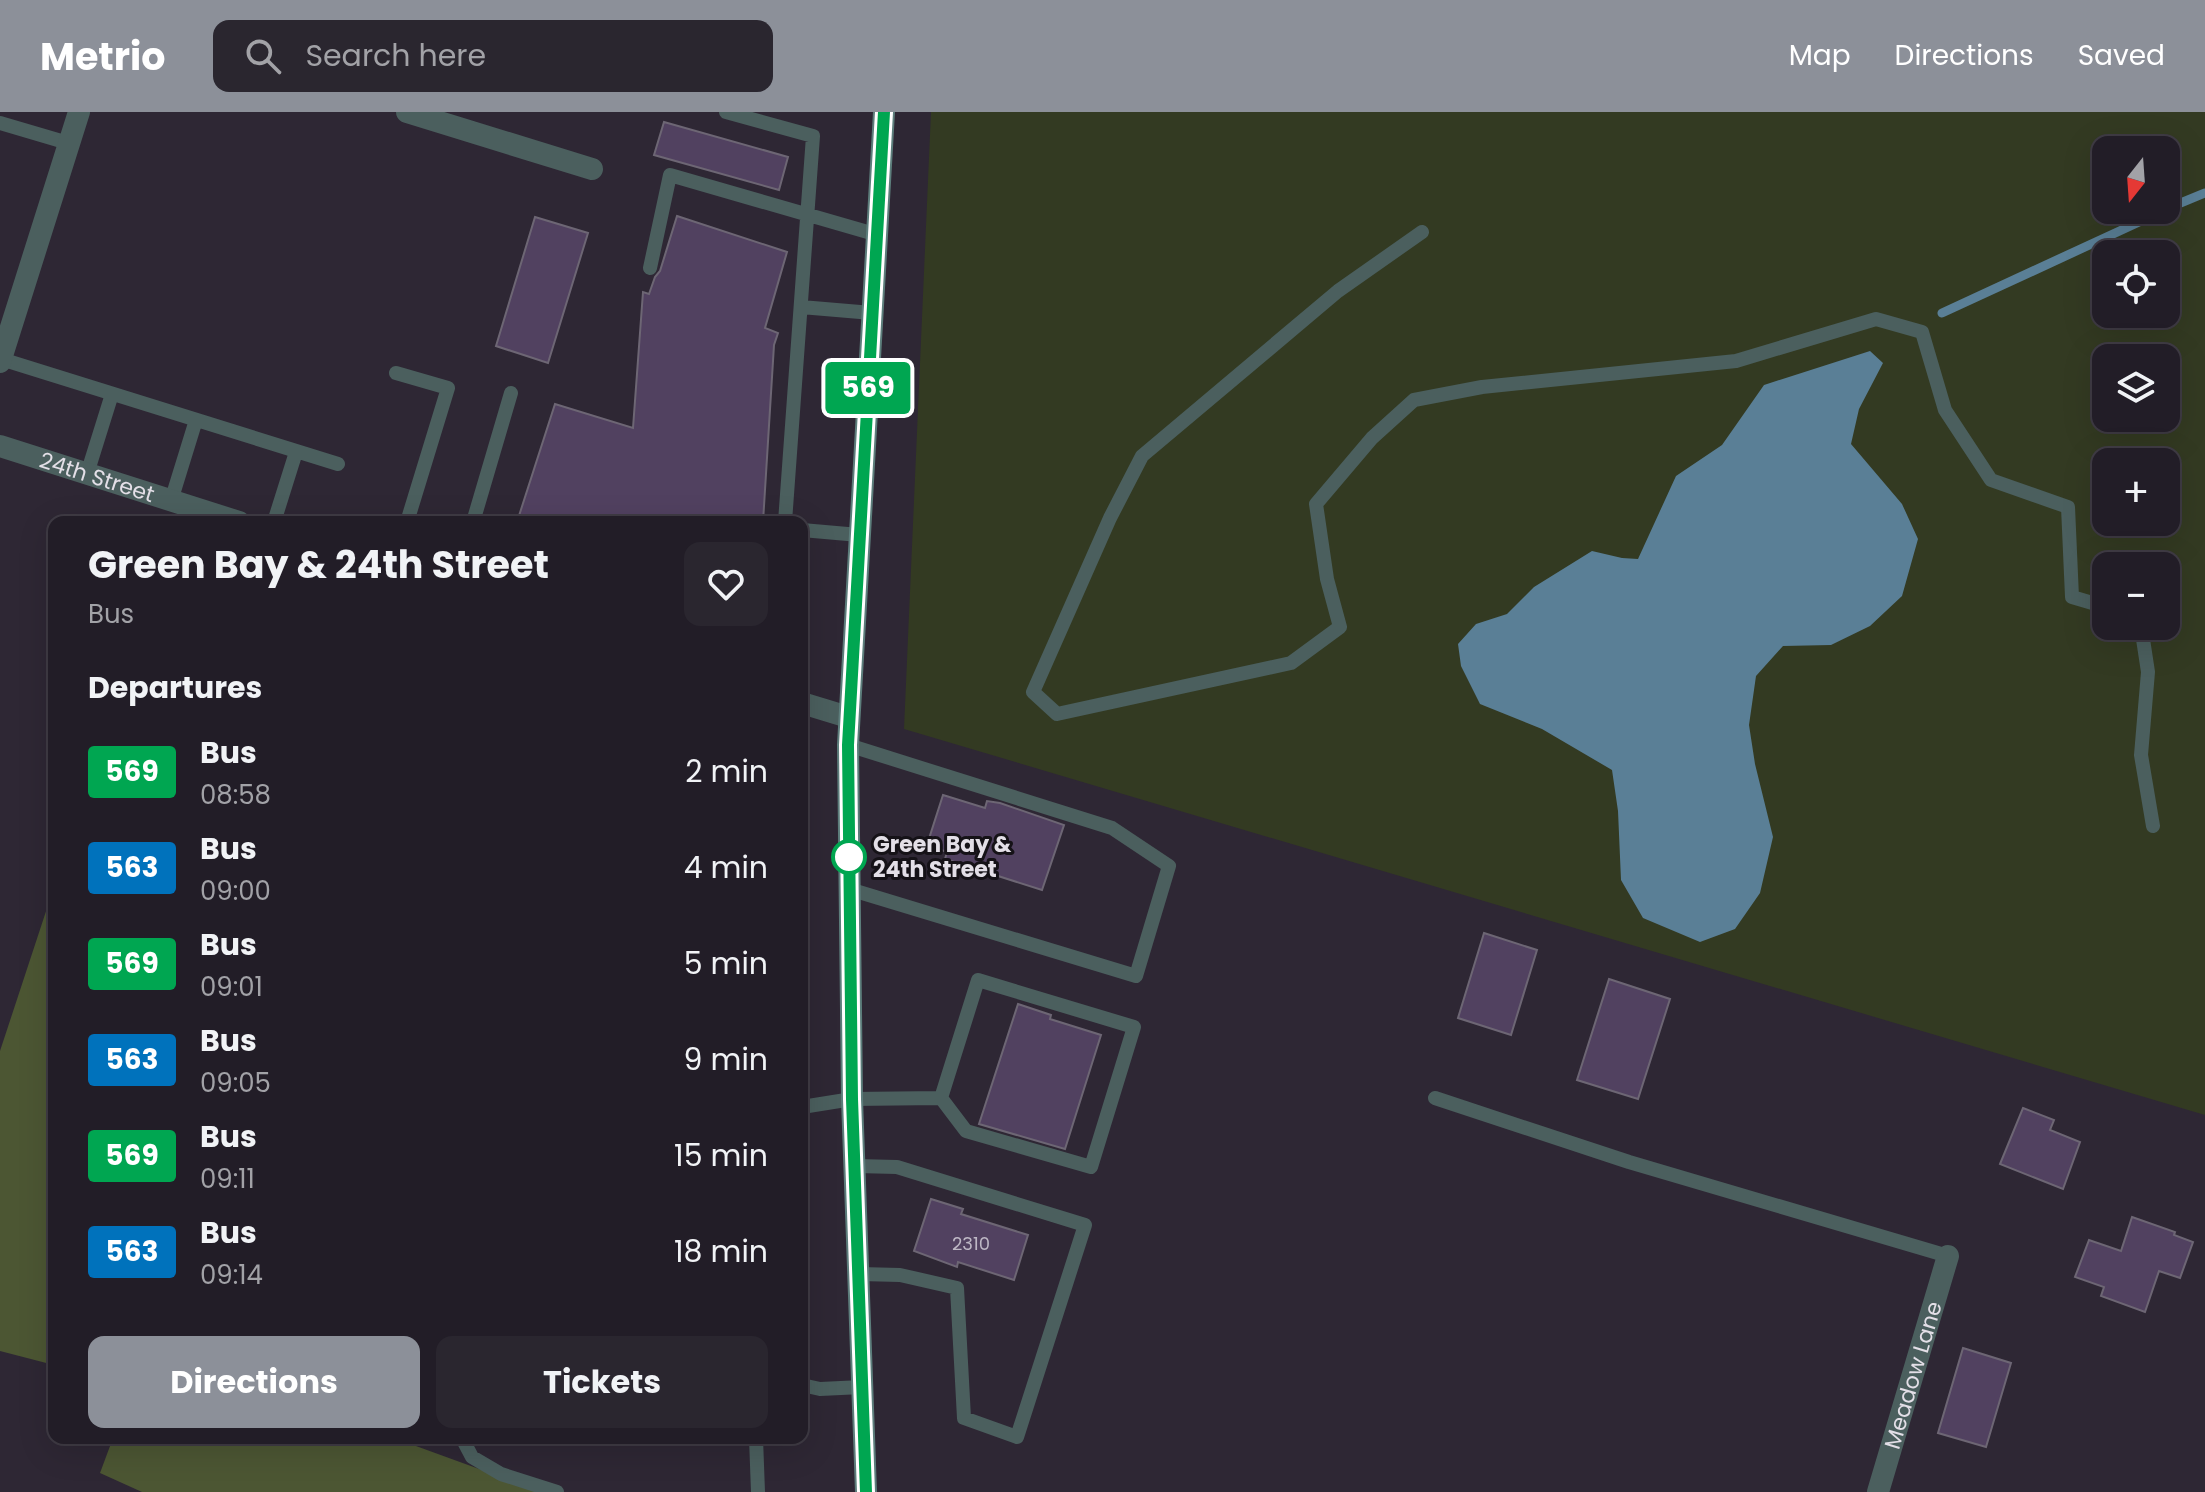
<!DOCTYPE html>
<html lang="en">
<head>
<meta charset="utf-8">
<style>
	:root { --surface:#221d27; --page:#2a262f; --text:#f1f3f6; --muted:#a2a2a7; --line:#3f3b44; --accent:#8c9099 }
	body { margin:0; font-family:Poppins,sans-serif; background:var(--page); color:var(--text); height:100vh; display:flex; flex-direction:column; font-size:30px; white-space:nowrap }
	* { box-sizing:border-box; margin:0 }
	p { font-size:26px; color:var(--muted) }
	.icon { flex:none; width:44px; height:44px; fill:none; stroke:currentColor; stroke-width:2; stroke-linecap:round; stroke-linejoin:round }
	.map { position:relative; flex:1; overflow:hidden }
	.side { position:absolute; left:48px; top:404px; width:760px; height:928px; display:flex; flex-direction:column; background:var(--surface); border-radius:16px; box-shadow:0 8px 32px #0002,0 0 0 2px var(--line) }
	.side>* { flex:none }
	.badge { padding:0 16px; border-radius:6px; font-size:28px; line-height:52px }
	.needle { width:52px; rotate:197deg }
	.tools { position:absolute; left:2092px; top:24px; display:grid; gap:16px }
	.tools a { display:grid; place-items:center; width:88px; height:88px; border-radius:16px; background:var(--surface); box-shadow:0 8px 32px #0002,0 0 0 2px var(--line); font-size:40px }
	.map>.badge { position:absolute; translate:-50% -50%; box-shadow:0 0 0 4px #fff }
	h2 { padding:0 40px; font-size:30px; line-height:72px }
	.round { display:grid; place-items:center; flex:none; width:84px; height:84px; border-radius:16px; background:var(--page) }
	.summary { display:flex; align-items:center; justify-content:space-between; height:136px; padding:0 40px }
	h1 { font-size:38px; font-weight:700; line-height:60px }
	.action { display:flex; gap:16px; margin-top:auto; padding:16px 40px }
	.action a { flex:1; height:92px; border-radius:16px; background:var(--accent); color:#fff; font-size:32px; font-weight:700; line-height:92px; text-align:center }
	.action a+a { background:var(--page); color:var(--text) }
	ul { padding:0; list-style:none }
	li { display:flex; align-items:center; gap:24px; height:96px; padding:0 40px }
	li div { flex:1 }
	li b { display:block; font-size:30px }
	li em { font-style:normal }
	li .badge { min-width:88px; font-weight:700; text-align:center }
	header { display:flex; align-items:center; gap:48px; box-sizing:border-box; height:112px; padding:0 40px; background:var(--accent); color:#fff }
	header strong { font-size:38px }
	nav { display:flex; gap:44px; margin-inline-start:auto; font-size:28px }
	.search { width:560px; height:72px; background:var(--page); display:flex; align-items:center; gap:20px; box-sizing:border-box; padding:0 28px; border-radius:16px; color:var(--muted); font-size:30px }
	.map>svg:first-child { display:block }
</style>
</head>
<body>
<header>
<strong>Metrio</strong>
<div class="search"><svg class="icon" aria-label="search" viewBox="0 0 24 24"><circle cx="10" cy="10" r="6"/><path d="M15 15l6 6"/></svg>Search here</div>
<nav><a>Map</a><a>Directions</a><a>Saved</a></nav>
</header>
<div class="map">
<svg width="2205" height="1380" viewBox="0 0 2205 1380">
	<rect width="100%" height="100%" fill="#2e2734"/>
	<path fill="#333a22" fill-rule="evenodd" d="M931,0H2205V1003L904,617ZM2106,38H2166V98H2106ZM2106,142H2166V202H2106ZM2106,246H2166V306H2106ZM2106,350H2166V410H2106ZM2106,454H2166V514H2106Z"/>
	<path fill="#4c5633" d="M54,775V1253L0,1239V939Z
		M113,1326H394L542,1380H142L100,1361Z"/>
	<path fill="#5a7f96" d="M1870,239L1883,251L1859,297L1851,332L1902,392L1918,427L1902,484L1870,514L1831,533L1783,534L1756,564L1749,613L1755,652L1773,725L1760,781L1735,817L1700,830L1643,806L1621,768L1618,699L1612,658L1542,617L1480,592L1461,554L1458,532L1476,512L1507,502L1534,475L1592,439L1622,446L1638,447L1676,364L1722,333L1764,273Z"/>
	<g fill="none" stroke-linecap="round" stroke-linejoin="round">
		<path stroke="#5a7f96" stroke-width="9" d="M2166,97L2205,81
			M1942,201L2165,98"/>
	</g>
	<path fill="#514160" stroke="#6d6674" stroke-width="2" d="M664,10L788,45L779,78L654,43Z
		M677,104L787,140L765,216L778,221L774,233L763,410H517L555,292L633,316L643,180L649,182L655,165L660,159Z
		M535,105L588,121L548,251L496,234Z
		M943,683L985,696L987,689L1000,691L1064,713L1042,778L945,747L947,740L927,733Z
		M1484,821L1537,838L1511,923L1458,906Z
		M1609,867L1670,887L1638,987L1577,968Z
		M1018,892L1051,903L1050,907L1101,923L1065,1037L979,1012Z
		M2023,996L2054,1008L2050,1018L2080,1030L2063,1077L2000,1052Z
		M931,1087L963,1097L961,1102L1028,1123L1014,1168L958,1150L957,1155L914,1139Z
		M2132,1105L2175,1120L2174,1123L2193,1130L2180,1166L2159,1159L2145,1200L2101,1184L2104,1175L2075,1165L2089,1128L2121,1139Z
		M1963,1236L2011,1251L1986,1335L1938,1321Z"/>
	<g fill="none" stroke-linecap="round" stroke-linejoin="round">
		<path stroke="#4b5f5e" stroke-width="14" d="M726,0L813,24L785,410
			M0,11L68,31
			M1422,120L1338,179L1142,344L1110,406L1033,580L1057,602L1291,551L1340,515L1327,467L1316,392L1372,326L1414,288L1482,275L1736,249L1876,207L1922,220L1945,298L1991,368L2068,395L2072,485L2106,495
			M650,156L670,63L878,123
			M801,195L872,201
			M1,247L338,352
			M396,261L448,276L407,410
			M87,362L112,282
			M171,389L196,308
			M274,410L296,340
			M473,410L511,281
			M802,418L859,423
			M2141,514L2148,560L2141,643L2153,714
			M848,633L1112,716L1169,754L1136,864L849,777
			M978,868L1134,915L1091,1055L966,1019L941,986Z
			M1435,986L1629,1050L1948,1144
			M802,995L852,987L941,986
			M856,1054L897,1055L1085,1113L1017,1325L964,1306L957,1176L900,1163L860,1162
			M802,1273L820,1277L862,1275
			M462,1326L472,1345L501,1362L557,1380
			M756,1326L758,1380"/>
		<g stroke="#4b5f5e" stroke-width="22">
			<path d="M407,0L592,57"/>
			<path d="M0,250L79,0"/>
			<path id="s1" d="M1878,1380L1948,1144"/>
		</g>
		<g stroke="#4b5f5e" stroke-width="22">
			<path id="s2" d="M0,334L239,410"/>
			<path d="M802,591L848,605"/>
		</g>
		<path stroke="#5c7d7b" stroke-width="22" d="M866,1380L852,987L848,633L884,0"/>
	</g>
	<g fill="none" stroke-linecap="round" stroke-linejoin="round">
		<defs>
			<path id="line" d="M866,1380L852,987L848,633L884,0"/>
		</defs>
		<use href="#line" stroke="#fff" stroke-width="18"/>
		<use href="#line" stroke="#00a651" stroke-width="12"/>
	</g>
	<circle fill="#fff" stroke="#00a651" stroke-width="4" cx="849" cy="745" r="16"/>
	<g text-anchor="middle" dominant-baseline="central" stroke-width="6" stroke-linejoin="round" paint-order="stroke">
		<g font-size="18" fill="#beb8c5">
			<text x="971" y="1131">2310</text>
		</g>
		<g font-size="22" fill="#e3dfe7" stroke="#151217">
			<text stroke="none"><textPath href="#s2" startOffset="102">24th Street</textPath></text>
			<text stroke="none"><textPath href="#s1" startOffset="122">Meadow Lane</textPath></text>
		</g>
		<g font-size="22" font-weight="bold" fill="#e3dfe7" stroke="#151217" text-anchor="start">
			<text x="873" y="732">Green Bay &amp;<tspan x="873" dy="25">24th Street</tspan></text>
		</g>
	</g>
</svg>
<div class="tools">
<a><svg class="needle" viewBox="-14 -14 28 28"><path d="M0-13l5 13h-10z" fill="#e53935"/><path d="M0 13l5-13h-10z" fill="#a2a2a7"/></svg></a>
<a><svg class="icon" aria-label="locate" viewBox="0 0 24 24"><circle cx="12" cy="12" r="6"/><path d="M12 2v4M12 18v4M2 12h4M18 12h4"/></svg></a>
<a><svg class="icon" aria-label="layers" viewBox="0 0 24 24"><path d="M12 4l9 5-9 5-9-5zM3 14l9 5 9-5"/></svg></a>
<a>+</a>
<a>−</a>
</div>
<b class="badge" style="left:868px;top:276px;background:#00a651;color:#fff">569</b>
<section class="side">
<div class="summary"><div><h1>Green Bay &amp; 24th Street</h1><p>Bus</p></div><a class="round"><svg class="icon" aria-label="heart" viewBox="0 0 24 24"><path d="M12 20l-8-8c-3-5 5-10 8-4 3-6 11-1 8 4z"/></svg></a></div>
<h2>Departures</h2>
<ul>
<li><span class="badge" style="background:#00a651;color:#fff">569</span><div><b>Bus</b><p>08:58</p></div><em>2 min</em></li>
<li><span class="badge" style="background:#0072bc;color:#fff">563</span><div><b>Bus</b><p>09:00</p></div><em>4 min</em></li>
<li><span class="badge" style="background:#00a651;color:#fff">569</span><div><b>Bus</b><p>09:01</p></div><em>5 min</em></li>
<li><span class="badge" style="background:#0072bc;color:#fff">563</span><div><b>Bus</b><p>09:05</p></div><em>9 min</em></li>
<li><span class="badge" style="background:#00a651;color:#fff">569</span><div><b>Bus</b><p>09:11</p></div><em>15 min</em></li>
<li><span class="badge" style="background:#0072bc;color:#fff">563</span><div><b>Bus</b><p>09:14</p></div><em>18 min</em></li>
</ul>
<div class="action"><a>Directions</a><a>Tickets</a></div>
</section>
</div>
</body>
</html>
